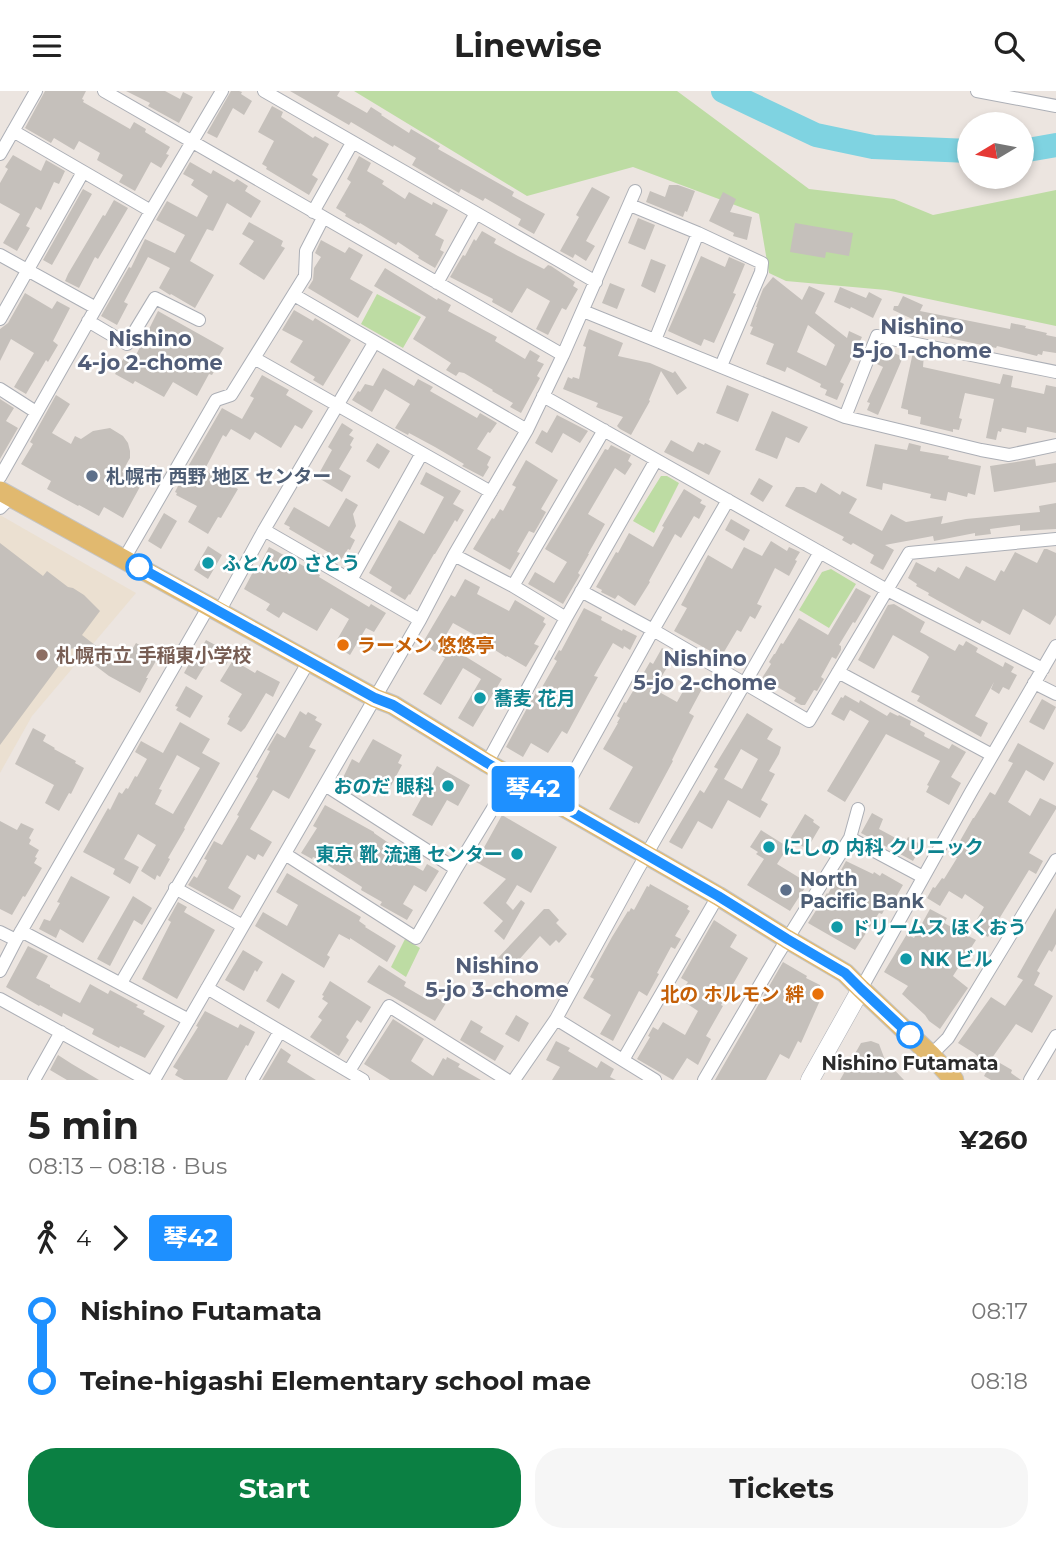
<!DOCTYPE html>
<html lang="en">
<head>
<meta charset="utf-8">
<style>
	:root { --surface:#fff; --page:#f6f6f6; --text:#222; --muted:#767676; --accent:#0b8043 }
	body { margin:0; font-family:Montserrat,"Noto Sans JP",sans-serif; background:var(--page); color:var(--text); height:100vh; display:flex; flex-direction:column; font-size:26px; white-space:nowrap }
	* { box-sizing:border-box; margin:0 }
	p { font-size:23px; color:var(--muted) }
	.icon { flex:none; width:38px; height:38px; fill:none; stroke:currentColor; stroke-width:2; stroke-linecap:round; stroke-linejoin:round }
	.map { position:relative; height:989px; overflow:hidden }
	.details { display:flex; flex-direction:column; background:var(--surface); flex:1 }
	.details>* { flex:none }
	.badge { padding:0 14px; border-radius:5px; font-size:24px; line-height:46px }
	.needle { width:46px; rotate:260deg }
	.tools { position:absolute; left:957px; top:21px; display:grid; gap:14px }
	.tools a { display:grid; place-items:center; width:77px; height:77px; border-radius:50%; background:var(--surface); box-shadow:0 4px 10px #0003; font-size:35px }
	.map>.badge { position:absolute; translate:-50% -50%; box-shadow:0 0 0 4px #fff }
	.legs { display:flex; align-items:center; gap:10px; height:77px; padding:0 28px; font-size:23px }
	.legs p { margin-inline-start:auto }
	.head { display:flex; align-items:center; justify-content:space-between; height:119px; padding:0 28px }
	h1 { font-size:38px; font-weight:700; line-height:52px }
	.primary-button { display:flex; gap:14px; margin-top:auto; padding:14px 28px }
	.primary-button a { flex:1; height:80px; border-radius:28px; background:var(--accent); color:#fff; font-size:28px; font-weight:700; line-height:80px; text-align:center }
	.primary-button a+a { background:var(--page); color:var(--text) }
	ul { padding:0 28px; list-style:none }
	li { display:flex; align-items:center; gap:24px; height:70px; font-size:26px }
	li i { display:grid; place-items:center; width:10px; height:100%; margin:0 9px; background:currentColor }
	li i::after { content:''; width:18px; height:18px; margin:-9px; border:5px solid; border-radius:50%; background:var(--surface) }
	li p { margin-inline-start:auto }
	li:first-child i { background:linear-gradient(#0000 50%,currentColor 0) }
	li:last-child i { background:linear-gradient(currentColor 50%,#0000 0) }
	header { display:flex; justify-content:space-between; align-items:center; height:91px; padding:0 28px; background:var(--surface); font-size:32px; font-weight:700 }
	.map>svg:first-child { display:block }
</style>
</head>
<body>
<header><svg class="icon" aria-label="menu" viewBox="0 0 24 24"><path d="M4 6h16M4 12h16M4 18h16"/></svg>Linewise<svg class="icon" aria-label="search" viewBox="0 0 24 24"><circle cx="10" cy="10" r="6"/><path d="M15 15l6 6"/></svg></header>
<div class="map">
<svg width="1056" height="989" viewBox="0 0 1056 989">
	<rect width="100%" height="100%" fill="#ece5e0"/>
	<path fill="#ebe0d1" d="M0,424L136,502L32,625L0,682Z"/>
	<path fill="#bddca3" d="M354,0H677L809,98L894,108L933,124L1056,99V235L886,199L786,190L769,182L759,123L633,76L527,105Z
		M377,203L421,226L403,257L361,233Z
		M661,385H667L679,392L654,442L633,430Z
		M831,478L856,493L829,537L799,519L822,481Z
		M405,848L420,857L406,886L391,876Z"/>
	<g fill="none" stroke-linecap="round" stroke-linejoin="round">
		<path stroke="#7fd3e1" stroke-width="24" d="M723,0L816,44L873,56L970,60
			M1022,60L1056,54"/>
	</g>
	<path fill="#c5c0bb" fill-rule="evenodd" d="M45,0H86L82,8L84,9L83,11L130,38L134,31L146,38L145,41L170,56L166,63L169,64L161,77L151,71L135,100L119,91L123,84L97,69L100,62L79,50L74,59L54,47L51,52L25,37Z
		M126,0H165L180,8L183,1L193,6L179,32L148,15L150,12Z
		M231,0H239L242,1L241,3L252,10L244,24L233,17L217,47L207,42Z
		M290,0H340L337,5L367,22L371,16L382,23L381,24L409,42L411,38L440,55L438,58L514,101L512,105L545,123L534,143L518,134L521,128L485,107L483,110L461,98L459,102L412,74L416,67L394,54L393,56L351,31L349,34Z
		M272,15L283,21L281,26L313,47L315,45L329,53L312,84L318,88L309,104L266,78L267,76L262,73L274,50L258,41Z
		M13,64L41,80L46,69L65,80L59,93L54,91L41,119L36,116L26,135L30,137L17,160L3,152L20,123L0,112V92L8,78L5,76Z
		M359,65L371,72L367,80L384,90L382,93L405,108L409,101L432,114L433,111L448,119L435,144L444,149L440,159L444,161L435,177L418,167L419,165L398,151L396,154L360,132L359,133L345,125L346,123L336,117L351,91L347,88Z
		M190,71L211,83L213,79L234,91L237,88L248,95L245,100L261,110L251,127L227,112L213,140L207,138L190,170L214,184L195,217L171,203L170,204L159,197L170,177L148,166L124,211L128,213L117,234L101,225L129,176L131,177L145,148L175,162L185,144L156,129L167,110L197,126L208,105L191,94L194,89L183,83Z
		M669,94H678L695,100L687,121L685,120L683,126L646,111L650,100L665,106Z
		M592,96L610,106L586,150L595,155L586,170L575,163L573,167L560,160L579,126L576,124Z
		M83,98L92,103L52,174L43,169Z
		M723,101L736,108L730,121L752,126L747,149L733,145L734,142L709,130Z
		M114,109L128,117L98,168L95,166L79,197L65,190L68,183L103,124L105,125Z
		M638,127L655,134L645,159L628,152Z
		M249,131L283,150L281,155L285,157L264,189L239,173L254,150L242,143Z
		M795,132L853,142L849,165L826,161L825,167L790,161Z
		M482,140L496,148L494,152L518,165L544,178L548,174L551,175L575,191L573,195L578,198L566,219L562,217L548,244L536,238L550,210L527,197L512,222L492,211L493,208L450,186L463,164L465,165L474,148L476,150Z
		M321,149L345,162L349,156L363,164L350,188L373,201L358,227L308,197L313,189L314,177L321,166L315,162Z
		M701,165L725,176L729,166L745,173L733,202L736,203L714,252L704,248L701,255L668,240Z
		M651,168L666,174L655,202L641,195Z
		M385,177L437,209L438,207L451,214L448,220L497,246L495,250L525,268L530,259L540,265L537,270L544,273L537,285L540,287L521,322L510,316L513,312L492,300L493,299L464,282L459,281L456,285L446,279L451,272L413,248L426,226L374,195Z
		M773,186L802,209L809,195L825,202L815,222L847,247L849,240L862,246L840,291L844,293L837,309L825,304L827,299L820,296L821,293L787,276L785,281L766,273L774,253L750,243L753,236L750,235L757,216H756L763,198ZM808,234L835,254L826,275L797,261Z
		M610,192L625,198L617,218L602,212Z
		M840,196L866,207L869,201L882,208L873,227L851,216L850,218L834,211Z
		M25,202L52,218L57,210L70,217L53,250L58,254L48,271L46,269L26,303L14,296L34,262L11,248L0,270V238L8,232Z
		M903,205L923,214L920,220L1010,238L1011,232L1026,235L1025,237L1047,242L1046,244L1056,246V262L1043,260L1042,264L1038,263L1037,265L997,255L996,257L921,241L923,233L893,219L894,215H898Z
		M294,219L313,230L315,227L351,249L323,295L313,289L315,286L290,271L303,250L282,239Z
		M158,220L224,257L217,268L220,270L212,284L209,283L197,305L173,291L164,306L135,290L133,293L115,283L126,263L134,268Z
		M589,238L623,252L618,265L650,272L673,282L675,280L687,297L677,304L661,280L649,309L650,310L631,344L620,338L617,335L623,326L596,316L598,312L563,298L568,286L572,288L573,286L579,288L586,256L583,255Z
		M883,257L903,266L878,324L867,319L870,312L867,311L883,276L877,273Z
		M913,261L924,263L923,276L1000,293L1003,283L1013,285L1011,296L1044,303L1046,294L1056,296V342L1027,336L1026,342L1002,337L1001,341L998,340L996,349L986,347L994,308L965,302L959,327L962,328L959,339L953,338V341L920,333L921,326L908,323V319L901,317Z
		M383,277L414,295L418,288L433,296L430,300L477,327L480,322L497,332L490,342L488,341L477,358L491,366L487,374L489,376L483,386L462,375L464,373L435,356L409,342L408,344L395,337L410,313L385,298L372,321L352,309L358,300L360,301L365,293L373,295Z
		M262,284L289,299L286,304L313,320L302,338L295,334L281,357L255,341L250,349L231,338L226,346L223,344L206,376L207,377L206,380L238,398L221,427L218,426L208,443L188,431L197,415L176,404L177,402L175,401L186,379L222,317L242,328L254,307L250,305Z
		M727,294L749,303L738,331L716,322Z
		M56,304L70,313L52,342L71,353L75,345L81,348L93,340L110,337L123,345L128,352L130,360V367L122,381L142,392L123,427L104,416L99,425L79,414L78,415L47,398L51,390L21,373L33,353L30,351Z
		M0,308L14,317L6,330L18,337L0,368Z
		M772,320L808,336L799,352L786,346L777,368L755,359Z
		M557,324L588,340L580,352L563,342L552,362L535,352L542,339L547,342Z
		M342,332L353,339L349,344L354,347L350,354L352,356L339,378L351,385L342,401L317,386L332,359L328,356Z
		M671,349L693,361L698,351L704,354L705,352L721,360L709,384L664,361Z
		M377,352L390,360L379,378L366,370Z
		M909,352L921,355L920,360L949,365L948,368L981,375L975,404L968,402L967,406L948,401L946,410L930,407L931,403L883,392L882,399L866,395L875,353L907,359Z
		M611,354L631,364L628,370L632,373L625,384L615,377L588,423L605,433L588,463H589L578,482L580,484L563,513L528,493L535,481L554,492L567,471L545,458L605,358L608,359Z
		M1035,368L1036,375L1056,372V391L994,401L990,375Z
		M526,369L558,389L541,418L546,421L534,442L529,440L517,461L520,462L510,479L473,458L492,427L494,428L500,418L503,420L516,396L512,394Z
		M426,381L461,400L453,413L464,419L457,431L455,429L435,463H434L410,504L409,503L405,509L390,500L392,496L369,482L399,429L424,443L444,406L420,393Z
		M759,387L773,395L763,411L750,403Z
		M821,392L840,404L842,400L857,408L849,422L882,440L891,423L906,431L943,425L941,433L966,428L1040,421L1039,415L1056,412V438L1020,440V434L990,438L991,443L975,445V442L934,450L933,445L885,454L894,459L883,479L870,472L874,464L853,452L851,454L842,449L844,446L785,415L796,396H804L816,402Z
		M684,398L702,409L700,412L706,415L699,428L694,425L681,447L675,443L649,490L650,491L635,515L618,504L615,508L601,501L602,499L596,496L616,461L618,462L629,442L653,456L664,436L662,435Z
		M346,407L358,414L353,423L356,435L350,446L355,449L350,459L348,458L340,470H335L333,464L289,438L290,436L284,433L294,416L329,436Z
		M164,422L177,430L161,458L148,450Z
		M731,428L750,439L744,450L725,439Z
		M771,450L787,460L789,456L800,461L795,469L797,470L789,485L775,477L757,513L762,515L755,528L750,525L741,541L737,539L721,566L674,540L687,517L681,514L708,464L732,478L744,456L762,465Z
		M0,452L43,485L47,480L68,496L73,497L84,504L100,520L82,544L122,575L136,552L153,562L156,570L146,587H148L140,602L109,585L72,557L0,654Z
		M208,455L222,464L208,488L194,479Z
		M269,456L320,484L319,486L369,516L371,513L386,522L374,541L366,537L350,564L334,554L349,528L331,517L317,540L283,521L279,527L266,519L270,513L244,498L253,481L255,483Z
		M1044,458H1047L1056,462V524L1050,534L1023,518L1010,544L982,529L980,533L928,504L929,502L916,495L917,493L908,487L916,471L935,481L938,476L959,488L966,475L995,490L1001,479L1004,481L1015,461L1037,472Z
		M465,488L480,496L477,503L509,520L515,509L545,527L543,531L546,533L534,553L539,555L526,576L507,565L506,566L479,549L480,547L453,532L442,551L502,588L473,636L458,627L481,588L463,577L441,614L423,603L445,567L422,553L451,504L455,506Z
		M856,497L871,505L855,532L853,531L839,554L841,555V559L836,568L832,566L821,586L824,588L817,600L814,599L805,614H801L794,610L796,607L762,587L771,573L769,571L774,563H775L781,552L783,553L799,527L828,544Z
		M894,513L925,531L920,541L955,560L959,553L963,555L966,550L978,557L976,561L1003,576L1005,571L1014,576L1011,581L1017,584L1009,599L1003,596L999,603L991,598L994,591L975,625L988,632L981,646L917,610L920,605L911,601L929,566L926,563L893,544L874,578L858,569L888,514Z
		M584,517L602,526L601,529L622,540L623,538L637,545L630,559L624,555L623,558L613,552L594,585L598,586L588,604L567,643L562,640L548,662L531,652L523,666L506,656L526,619L539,597L541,598L557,570L554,568L559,559L561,560Z
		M206,549L232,563L226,574L210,566L196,589L184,582L195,562L198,563Z
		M662,557L674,565L654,598L677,611L690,588L703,596L689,622L694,625L672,669L673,670L639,733L636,731L635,732L609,718L633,676L603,658L618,632H617L620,627L617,625L624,611L626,612L650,571L653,573Z
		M233,569L255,582L257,579L280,591L273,606L266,602L245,637L241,641L227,633L230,627L228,626L242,603L220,590Z
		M186,595L203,605L190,627L176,619L178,616L175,615Z
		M845,604L859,612L860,609L887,625L890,621L898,625L899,624L911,630L910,634L925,642L924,645L949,658L952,653L966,661L951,686L961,692L949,714L926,701L929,695L927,694L940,670L886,643L845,711L827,700L869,630L850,619L844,630L831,623L841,606L843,607Z
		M1042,608L1056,616L1044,639L1029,631Z
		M300,620L306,624L308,621L317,626L315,629L322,633L309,656L316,659L289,708L273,699L250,738L272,751L263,766L258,763L255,769L247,764L228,797L241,805L233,819L188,794L194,785L197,787L207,769L204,768L214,750L222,754L239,725L237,724L258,687L256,686L270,660L267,659L277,642L285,647Z
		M747,622L773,638L767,648L781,656L779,663L769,680L775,683L761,709L768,713L760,727L728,709L712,738L698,730L682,758L669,751L700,699L704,702L718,678L714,676ZM741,658L758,668L742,698L724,688Z
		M180,631L210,648L202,662L220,672L184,737L185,738L168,767L170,768L160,786L157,784L155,789L141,780L156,754L138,743L124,768L139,776L130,793L113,783L115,778L83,761L108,717L110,719L119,701L122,703L126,697L128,698L135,685L137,686L147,668L135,661L141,650L163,662ZM177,664L200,677L173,723L155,713L162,699L159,698Z
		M33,637L46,644L43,650L55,657L54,658L76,670L75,672L84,677L71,703L69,702L59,720L45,712L54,694L15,673Z
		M373,648L402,664L398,672L402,674L385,706L361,693L356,702L340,693L352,668L359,672Z
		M1018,652L1054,672L1044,690L1026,679L1008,711L1030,725L1040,707L1056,715V718L1029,762L1043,770L1036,783L1029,779L988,846L972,837L984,816L965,803L962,808L949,800L940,815L927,807L933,796L935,797L942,787L944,788L957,767L952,764L973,727H974L990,701L995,704L1013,672L1008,670Z
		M437,675L470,694L458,715L447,709L432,735L412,724L427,697L425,696Z
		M325,714L374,741V742L393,755L390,759L395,764L423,780L427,773L439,780L426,801L414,794L403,813L413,819L407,829L380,814L382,811L361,799L362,796L318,768L313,766L312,768L301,762L317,737L313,735Z
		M872,722L883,728L879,738L905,752L908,746L922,754L913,770L861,742Z
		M805,723L814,729L813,731L820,736L807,758L790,748Z
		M502,724L557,756L531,802L517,794L506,812L513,819L521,809L525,812L504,849L494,840L503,830L483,812L506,788L476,771Z
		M0,730L17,739L21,732L34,738L29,747L31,749L29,753L39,759L35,766L37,767L34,772L42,777L25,806L23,805L12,824L0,818Z
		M761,739L788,756L777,773L808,792L790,820L747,794L764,768L756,763L758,761L750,756Z
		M846,770L873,783L874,781L880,785L882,782L903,794L896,806L892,804L882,823L879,822L855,859L808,832L827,802L828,803Z
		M287,782L361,826L359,830L366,835L365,836L396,855L387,871L350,847V849L339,843L327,864L330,866L324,877L255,835L263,821L287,835L298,814L276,801Z
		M71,785L110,806L83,852L60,838L56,847L39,838L44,828L50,830L60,812L57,811Z
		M650,793L689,815L687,818L690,820L675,845L681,848L675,858L671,856L657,882L659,883L647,905L639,900L613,950L600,943L611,924L583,907L594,888L590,886L612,846L628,820L629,821L631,817L634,819L647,795L649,796Z
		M133,805L152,817L142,834L134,829L110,875L97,868Z
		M178,811L187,816L184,821L215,839L177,908L142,888L171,831L168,829Z
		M1056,817V853L1052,861L1049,859L1037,880L1040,882L1034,894L1053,905L1032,942L1016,933L987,974L974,962L958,952L991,906L1005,915L1023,889L1017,886Z
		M544,818H549L559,829L556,832L567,843L559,852L556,849L550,855L540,845L509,880L497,868Z
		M930,818L947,827L944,832L976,849L953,885L968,897L940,938L929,930L925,924L902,903L908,895L884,881L907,843L914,847Z
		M714,829L737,844L730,856L748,867L721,914L723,915L706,945L711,948L698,974L687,967L673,989L637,968L650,946L648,945L653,936L658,939L663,931L685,944L698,920L677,906L688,891L681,887Z
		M28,855L48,865L36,887L50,894V896L80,912L90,893L108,903L110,899L138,914L136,916L145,920L143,923L165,935L145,967L120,955L119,957L92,943L94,938L63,922L62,926L40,914L39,915L6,896Z
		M243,859L263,871L257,881L255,879L244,900L225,889Z
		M783,871L807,885L806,887L820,894L822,905L801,952L798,950L789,968L780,963L766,989H715Z
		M379,874L406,891L404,895L428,909L431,904L446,912L435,930L367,891Z
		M282,882L295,890L279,918L266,910Z
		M330,890L371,916L361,932L357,929L346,946L349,949L339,965L310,946L322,929L318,926L328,912L322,908L324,905L322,904Z
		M205,920L238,937L240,933L255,941L248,955L246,954L227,989H184L175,984L178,979L173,976L198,936L196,935Z
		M516,924L529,932L519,951L505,943Z
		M393,928L424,948L411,970L433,985L443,967L446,969L447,966L460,973L458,976L481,989H390L364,973Z
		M471,929L483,936L480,941L504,955L495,970L460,949Z
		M556,950L570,957L568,960L597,977L601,970L614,978L610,986L616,989H552L560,976L546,969Z
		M871,950L879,953L885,969L904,989H840L861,952Z
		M281,957L291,964L287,971L316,989H262Z
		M58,964L72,973L99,989H67L50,979Z
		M993,968L1012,979L1011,982L1021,989H991L984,985Z"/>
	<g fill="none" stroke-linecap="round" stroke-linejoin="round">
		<defs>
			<path id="street" d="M104,0L563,264
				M264,0L596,191
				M977,0L1056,15
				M13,40L151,120
				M0,63L36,0
				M630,114L698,142L762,172L761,181L721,275
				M313,121L352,52
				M0,164L96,217
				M437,192L476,122
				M294,204L527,339
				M583,220L845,326L981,359L1009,364L1056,354
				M0,228L83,81
				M88,230L127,253L155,207L199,229
				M655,249L698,142
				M254,267L491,401
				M0,298L36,321
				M543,305L887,499L1043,578
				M845,326L877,245L1056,281
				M0,386L151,120L222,0
				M0,417L11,406
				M264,439L420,529
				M454,464L513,495L566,527
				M124,468L216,309L231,304L305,185L306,160L323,127
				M351,489L422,362
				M513,495L604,339
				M581,500L653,539L809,630L909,462L1056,448
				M219,521L264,439L374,252
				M838,581L992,664
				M1034,592L1056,603
				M487,672L566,527L656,369
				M325,694L456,778
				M557,712L653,539L728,409
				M850,747L923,786
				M285,763L416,847L456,778L512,686
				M175,797L243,835
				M21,840L189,929
				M0,841L16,849
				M0,880L16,849L209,515
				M121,892L309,570
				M207,897L363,989
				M861,898L971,701L1056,555
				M0,908L147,989
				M556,928L637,780L820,461
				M931,964L948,947L1056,769
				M623,969L718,805
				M349,980L389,915L507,989
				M34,989L61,941
				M154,989L420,529L454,464L527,339L563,264L635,100
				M252,989L280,940
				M514,989L556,928L655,989
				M704,989L778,863L850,747L858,718
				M1030,989L1056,945"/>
			<path id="secondary" d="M810,989L861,898"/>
			<path id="primary" d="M0,400L375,607L393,614L487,672L718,805L787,848L845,882L861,898L931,964L954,989"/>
		</defs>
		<use href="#street" stroke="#acafb6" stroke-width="14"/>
		<use href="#secondary" stroke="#acafb6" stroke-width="19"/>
		<use href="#primary" stroke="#c4c4c4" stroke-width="21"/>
		<use href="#street" stroke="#fff" stroke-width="12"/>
		<use href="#secondary" stroke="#fff" stroke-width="18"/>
		<use href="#primary" stroke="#e1b96f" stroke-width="19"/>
	</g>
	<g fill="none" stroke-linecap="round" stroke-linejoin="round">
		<defs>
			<path id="line-1" d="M139,476L375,607L393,614L487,672L718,805L787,848L845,882L861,898L910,944"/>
		</defs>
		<use href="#line-1" stroke="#fff" stroke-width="16"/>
		<use href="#line-1" stroke="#1e90ff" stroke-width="10"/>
	</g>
	<g fill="#5c6f8a" stroke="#fff" stroke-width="2.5">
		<circle cx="92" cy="385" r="7"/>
		<circle cx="786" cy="799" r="7"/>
	</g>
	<g fill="#0f9aa8" stroke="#fff" stroke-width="2.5">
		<circle cx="208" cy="472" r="7"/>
		<circle cx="480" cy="607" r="7"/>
		<circle cx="448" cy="695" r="7"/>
		<circle cx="769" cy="756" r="7"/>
		<circle cx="517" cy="763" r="7"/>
		<circle cx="837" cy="836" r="7"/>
		<circle cx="906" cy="868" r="7"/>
	</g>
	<g fill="#fff" stroke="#1e90ff" stroke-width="3.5">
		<circle cx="139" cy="476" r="12"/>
		<circle cx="910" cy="944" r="12"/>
	</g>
	<g fill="#e8710a" stroke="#fff" stroke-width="2.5">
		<circle cx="343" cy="554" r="7"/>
		<circle cx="818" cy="903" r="7"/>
	</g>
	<circle fill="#8d6e63" stroke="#fff" stroke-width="2.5" cx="42" cy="564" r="7"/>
	<g text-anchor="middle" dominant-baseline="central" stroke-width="5" stroke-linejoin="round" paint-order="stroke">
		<g font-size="19" font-weight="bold" fill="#4e5e75" stroke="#fff" text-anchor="start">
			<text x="106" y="385">札幌市 西野 地区 センター</text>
			<text x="800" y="788">North<tspan x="800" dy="22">Pacific Bank</tspan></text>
		</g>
		<g font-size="19" font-weight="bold" fill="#0d838f" stroke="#fff" text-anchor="start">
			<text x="222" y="472">ふとんの さとう</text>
			<text x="494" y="607">蕎麦 花月</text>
			<text x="434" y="695" text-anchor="end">おのだ 眼科</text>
			<text x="783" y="756">にしの 内科 クリニック</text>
			<text x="503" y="763" text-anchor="end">東京 靴 流通 センター</text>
			<text x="851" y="836">ドリームス ほくおう</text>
			<text x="920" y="868">NK ビル</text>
		</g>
		<g font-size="19" font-weight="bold" fill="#c56008" stroke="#fff" text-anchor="start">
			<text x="357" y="554">ラーメン 悠悠亭</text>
			<text x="804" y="903" text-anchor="end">北の ホルモン 絆</text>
		</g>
		<g font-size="19" font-weight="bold" fill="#785e54" stroke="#fff" text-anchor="start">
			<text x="56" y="564">札幌市立 手稲東小学校</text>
		</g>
		<g font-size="19" font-weight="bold" fill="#2c2c2c" stroke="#fff">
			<text x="910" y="972">Nishino Futamata</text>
		</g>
		<g font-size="21" font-weight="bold" fill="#515d78" stroke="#fff">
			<text x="922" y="235">Nishino<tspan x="922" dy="24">5-jo 1-chome</tspan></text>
			<text x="150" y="247">Nishino<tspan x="150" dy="24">4-jo 2-chome</tspan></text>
			<text x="705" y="567">Nishino<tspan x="705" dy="24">5-jo 2-chome</tspan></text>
			<text x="497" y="874">Nishino<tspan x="497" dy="24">5-jo 3-chome</tspan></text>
		</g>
	</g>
</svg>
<div class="tools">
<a><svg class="needle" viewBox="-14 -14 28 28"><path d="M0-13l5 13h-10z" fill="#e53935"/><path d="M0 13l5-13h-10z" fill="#767676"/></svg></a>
</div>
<b class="badge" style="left:533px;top:698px;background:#1e90ff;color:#fff">琴42</b>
</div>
<section class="details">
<div class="head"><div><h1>5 min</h1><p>08:13 – 08:18 · Bus</p></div><b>¥260</b></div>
<div class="legs"><svg class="icon" aria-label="walk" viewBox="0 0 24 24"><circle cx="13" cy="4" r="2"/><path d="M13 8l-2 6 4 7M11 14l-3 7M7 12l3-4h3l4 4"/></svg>4<svg class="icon" aria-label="forward" viewBox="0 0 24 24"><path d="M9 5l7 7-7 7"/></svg><b class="badge" style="background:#1e90ff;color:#fff">琴42</b></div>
<ul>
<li><i style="color:#1e90ff"></i><b>Nishino Futamata</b><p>08:17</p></li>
<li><i style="color:#1e90ff"></i><b>Teine-higashi Elementary school mae</b><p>08:18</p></li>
</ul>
<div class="primary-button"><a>Start</a><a>Tickets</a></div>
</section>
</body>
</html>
